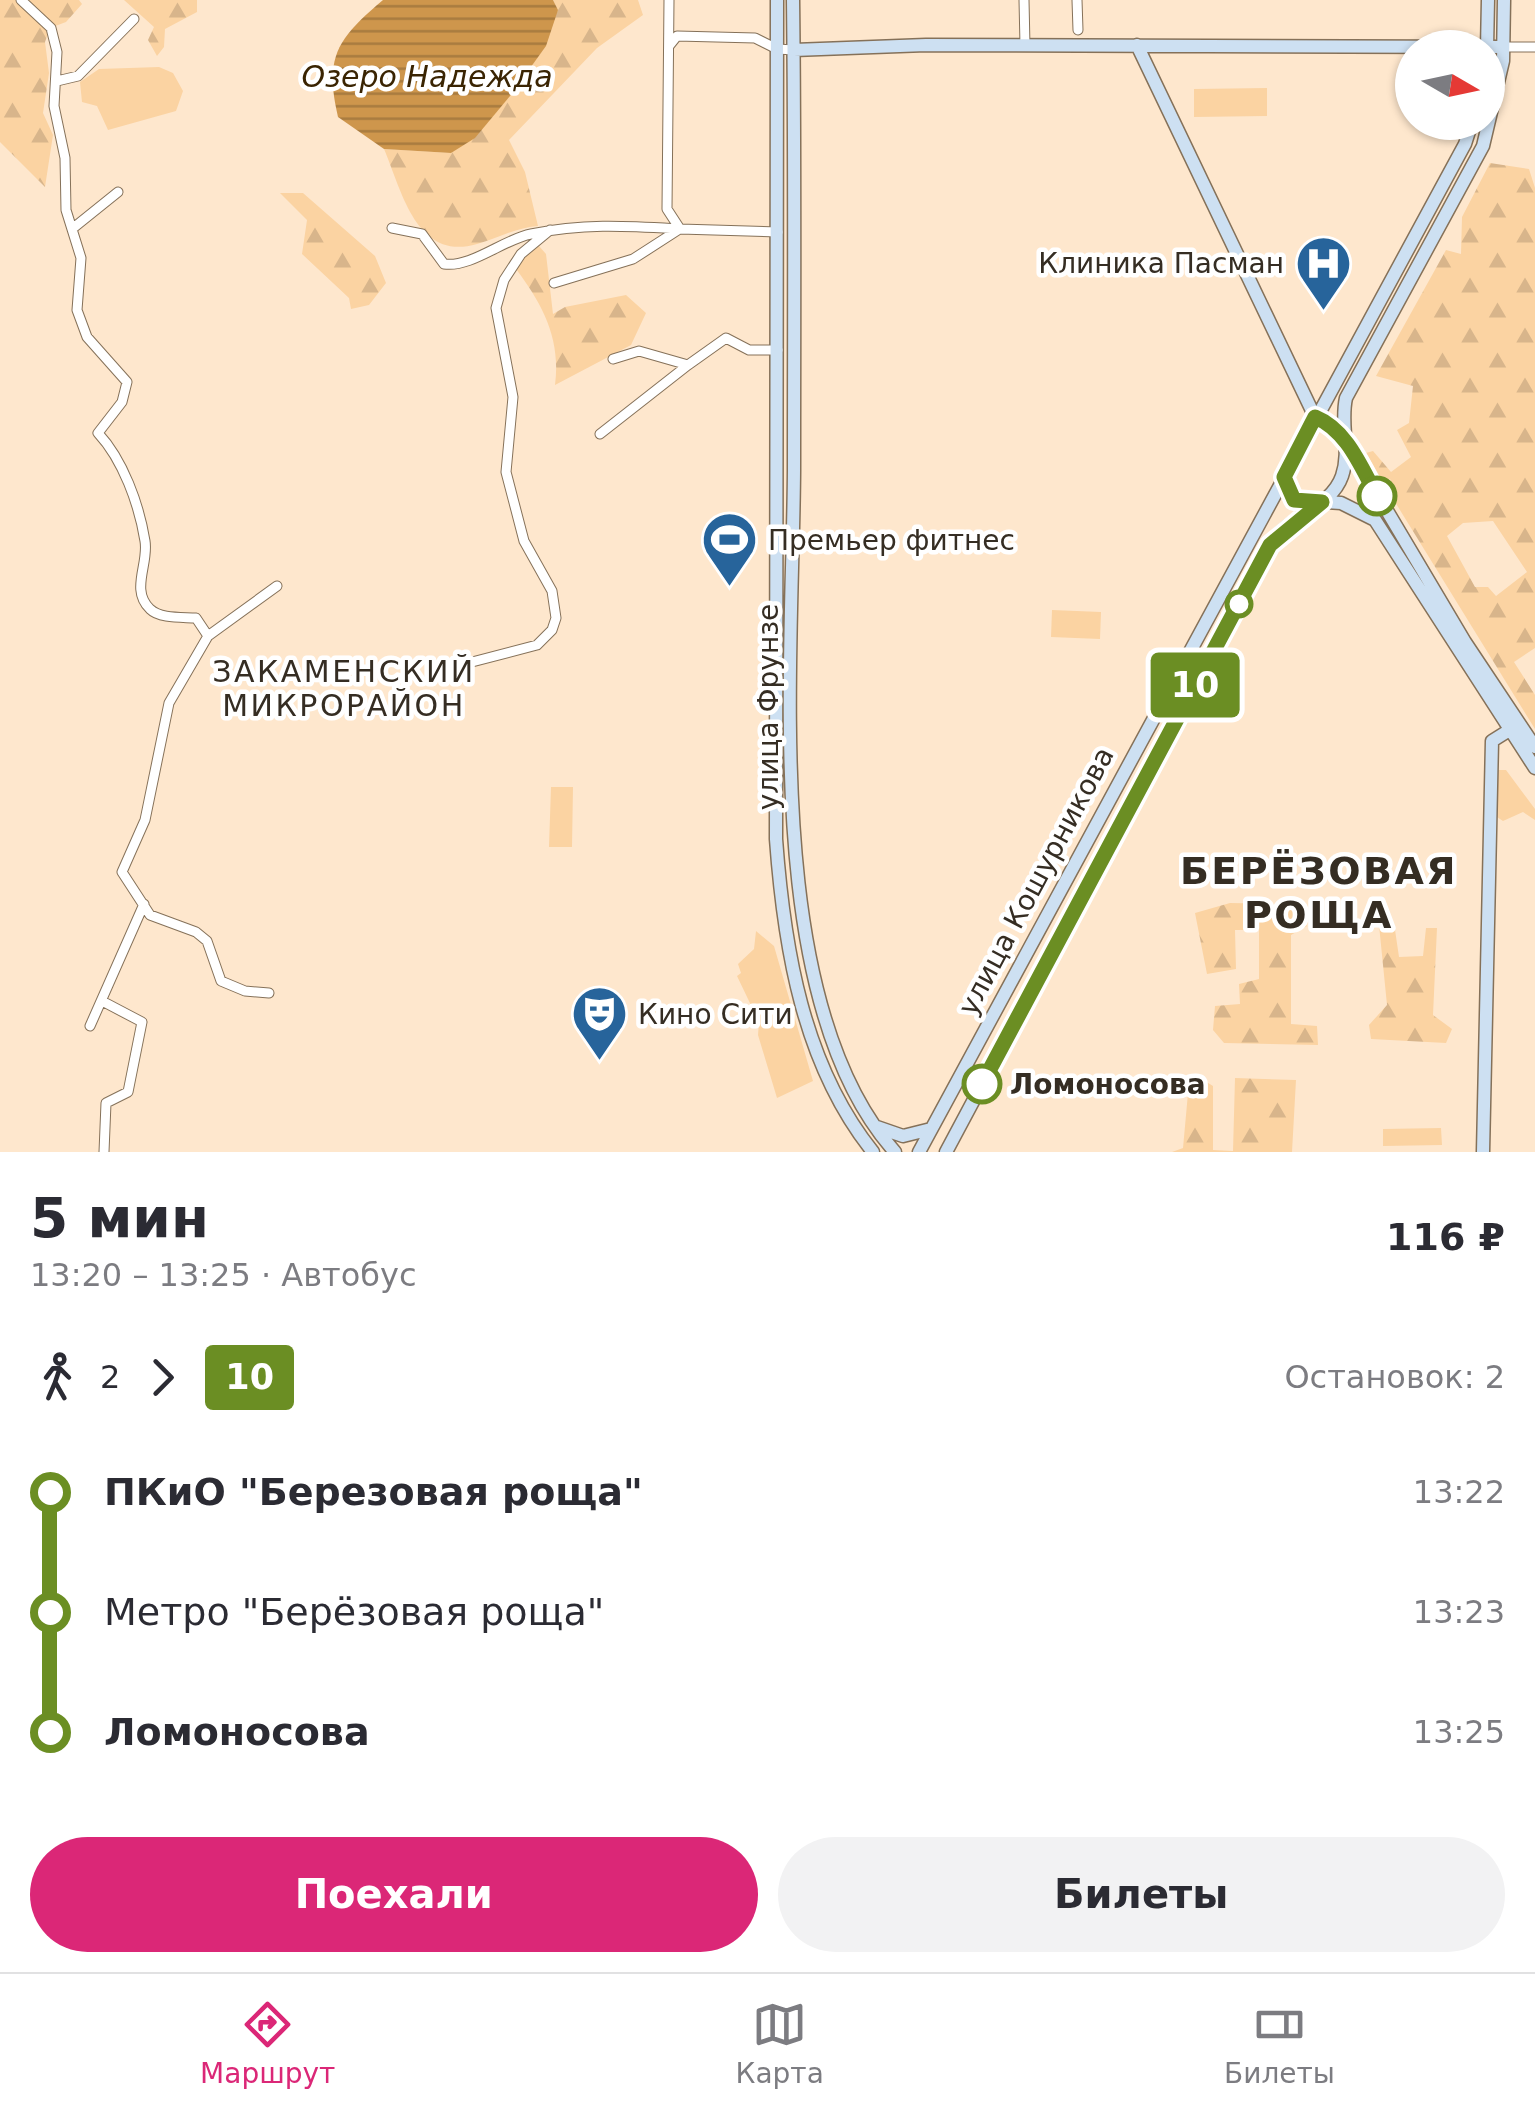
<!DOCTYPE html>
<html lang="ru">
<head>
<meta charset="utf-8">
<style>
	:root { --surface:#fff; --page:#f2f2f3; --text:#2b2b33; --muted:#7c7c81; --line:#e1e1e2; --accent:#db2777 }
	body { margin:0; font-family:"DejaVu Sans",sans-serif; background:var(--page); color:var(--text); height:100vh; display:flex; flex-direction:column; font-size:38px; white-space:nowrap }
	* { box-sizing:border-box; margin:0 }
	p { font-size:32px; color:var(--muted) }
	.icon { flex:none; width:55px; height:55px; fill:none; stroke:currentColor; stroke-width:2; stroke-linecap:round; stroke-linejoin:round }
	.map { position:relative; height:1152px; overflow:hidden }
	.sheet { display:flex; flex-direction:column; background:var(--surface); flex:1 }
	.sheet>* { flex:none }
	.badge { padding:0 20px; border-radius:8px; font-size:35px; line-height:65px }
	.needle { width:65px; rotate:99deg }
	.buttons { position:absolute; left:1395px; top:30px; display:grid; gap:20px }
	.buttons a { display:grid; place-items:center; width:110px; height:110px; border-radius:50%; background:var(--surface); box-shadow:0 2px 8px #0004; font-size:50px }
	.map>.badge { position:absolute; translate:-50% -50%; box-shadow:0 0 0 5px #fff }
	.legs { display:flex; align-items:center; gap:15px; height:110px; padding:0 30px; font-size:32px }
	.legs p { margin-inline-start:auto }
	.head { display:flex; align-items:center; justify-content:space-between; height:170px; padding:0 30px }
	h1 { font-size:55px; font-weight:700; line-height:75px }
	.cta { display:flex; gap:20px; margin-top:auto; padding:20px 30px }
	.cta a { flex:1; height:115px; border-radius:60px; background:var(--accent); color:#fff; font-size:40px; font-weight:700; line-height:115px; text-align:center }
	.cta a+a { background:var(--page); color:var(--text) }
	ul { padding:0 30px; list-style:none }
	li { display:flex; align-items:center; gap:35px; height:120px; font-size:38px }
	li i { display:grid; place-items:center; width:15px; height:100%; margin:0 12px; background:currentColor }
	li i::after { content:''; width:25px; height:25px; margin:-12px; border:8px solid; border-radius:50%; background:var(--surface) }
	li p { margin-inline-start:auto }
	li:first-child i { background:linear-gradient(#0000 50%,currentColor 0) }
	li:last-child i { background:linear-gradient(currentColor 50%,#0000 0) }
	.tabs { display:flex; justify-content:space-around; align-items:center; height:140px; border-top:2px solid var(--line); background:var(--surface); font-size:28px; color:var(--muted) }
	.tabs a { display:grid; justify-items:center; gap:5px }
	.tabs .selected { color:var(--accent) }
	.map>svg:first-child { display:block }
</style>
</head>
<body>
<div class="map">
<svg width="1535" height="1152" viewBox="0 0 1535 1152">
	<defs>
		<pattern id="forest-firs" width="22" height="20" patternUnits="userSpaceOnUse" patternTransform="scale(2.5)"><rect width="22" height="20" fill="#fbd3a2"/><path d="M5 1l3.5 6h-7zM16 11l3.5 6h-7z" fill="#d8b58b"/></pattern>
		<pattern id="water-rules" width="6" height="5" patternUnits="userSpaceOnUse" patternTransform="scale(2.5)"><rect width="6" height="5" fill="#ce964c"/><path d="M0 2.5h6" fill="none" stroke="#a87b3f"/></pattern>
	</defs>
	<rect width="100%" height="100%" fill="#fee7cd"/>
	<path fill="#fbd3a2" d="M159,67L173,73L183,91L176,111L108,130L97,106L82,102L80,82L99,69Z
		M1267,88V116L1194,117V89Z
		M1052,610L1101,612L1100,639L1051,637Z
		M1497,770H1506L1535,809V820L1523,812L1503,821L1497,817Z
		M551,787H573L572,847H549Z
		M756,931L774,946L813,1081L777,1098L758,1035L759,1022L737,976L741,973L738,964L754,949Z
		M1441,1128L1442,1145L1383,1146V1129Z"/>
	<path fill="url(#forest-firs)" fill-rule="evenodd" d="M0,0H79L82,4L66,22L50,28L45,42L49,73L43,113L53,135L45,187L0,142Z
		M124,0H197V12L165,29L164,47L157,56L148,40L154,27Z
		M553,0H638L643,15L597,48L509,140L525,172L538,226C514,228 499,238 477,244C416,262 402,191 384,149L451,153L558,10Z
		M1490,163L1529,169L1535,188V648L1514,662L1535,695V729L1403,515L1392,497L1396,492L1390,479L1383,482L1366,453L1373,451L1391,472L1411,457L1397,430L1409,423L1413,386L1376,376L1446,250L1461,254L1462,217ZM1493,521L1527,572L1496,596L1488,587H1475L1447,536L1463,523Z
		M280,193H303L375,256L386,283L369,305L351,309L349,298L302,254L307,220Z
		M539,246L546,254L553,314L565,307L626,295L646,313L631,345L555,385C561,339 543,305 516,269L530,250Z
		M1230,903L1287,904L1307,926L1291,935V1024L1317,1026L1318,1045L1224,1043L1213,1030L1215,1006L1240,1004L1239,984L1259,979V930H1235L1236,969L1207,974L1195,913Z
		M1394,923L1399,957L1423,956L1426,928H1437L1433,1015L1452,1029L1446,1043L1371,1039L1369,1025L1387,1005L1379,925Z
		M1195,1075L1213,1086V1150L1233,1151L1235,1078L1296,1080L1292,1152H1172L1183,1148L1188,1093L1196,1091Z"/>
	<path fill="url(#water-rules)" d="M383,0H553L558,10L546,46L510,96L475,138L451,153L384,149L338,117C324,57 337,39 383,0Z"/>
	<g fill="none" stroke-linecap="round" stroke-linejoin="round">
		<defs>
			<path id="street" d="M21,0L51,28L57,52L54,106L65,158L66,210L81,258L77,310L87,337L127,382L122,402L98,433C123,460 139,504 145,541C149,564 130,590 150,609C160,619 182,617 196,618L208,636
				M669,0L667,209L680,229L778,232
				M1024,0L1025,46
				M1077,0L1078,30
				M669,46L677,36L755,38L777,49L794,50
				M1503,47H1535
				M57,81L78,76L134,19
				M392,228L422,234L444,264C471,268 504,239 531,234C584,223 627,226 680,229
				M72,229L118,192
				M554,283L633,259L678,230
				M688,365L726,338L749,350H778
				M600,434L688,365L639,351L613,359
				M472,662L537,645L552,630L556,618L552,591L524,541L506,472L513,397L496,308L504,280L521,254L550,230
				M269,993L245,991L221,981L207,941L196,932L150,915L122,872L145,820L169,703L208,636L277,586
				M102,1001L142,1022L128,1092L106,1103L104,1152
				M90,1026L144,904"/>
			<path id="secondary" d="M777,0L776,839C784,948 803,1065 873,1152
				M793,0C795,156 794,313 794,470C793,662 760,1002 895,1152
				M1137,45L1315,417
				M1487,48L1488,0
				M794,50L926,45L1503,47
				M1315,417L1345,440L1465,642L1535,747
				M1284,477L1294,500L1341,503L1375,520L1535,768
				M877,1127L903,1136L931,1129
				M919,1152L1465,144L1472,122
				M946,1152L1270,545C1288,516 1331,508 1342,476C1351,450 1340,424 1346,398L1483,146L1503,61L1504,0
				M1483,1152L1492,741L1508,731"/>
		</defs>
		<use href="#street" stroke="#857159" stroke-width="11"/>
		<use href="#secondary" stroke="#857159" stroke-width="15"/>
		<use href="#street" stroke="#fff" stroke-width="9"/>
		<use href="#secondary" stroke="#cde0f2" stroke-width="12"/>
	</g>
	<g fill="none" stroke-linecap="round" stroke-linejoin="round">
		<defs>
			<path id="line-1" d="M982,1084L1270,545L1322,502L1294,500L1284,477L1315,417C1347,430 1361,467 1377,496"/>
		</defs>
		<use href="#line-1" stroke="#fff" stroke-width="22"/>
		<use href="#line-1" stroke="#6b8e23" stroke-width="15"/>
	</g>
	<defs>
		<symbol id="hospital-pin" viewBox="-11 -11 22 30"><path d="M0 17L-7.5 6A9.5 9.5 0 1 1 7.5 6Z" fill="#27649b" stroke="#fff"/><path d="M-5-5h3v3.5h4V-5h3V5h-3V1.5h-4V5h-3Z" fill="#fff"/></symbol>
		<symbol id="stadium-pin" viewBox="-11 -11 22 30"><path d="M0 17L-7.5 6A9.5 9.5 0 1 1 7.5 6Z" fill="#27649b" stroke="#fff"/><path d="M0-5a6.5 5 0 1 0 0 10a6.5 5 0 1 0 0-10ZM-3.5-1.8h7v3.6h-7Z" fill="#fff"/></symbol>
		<symbol id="theatre-pin" viewBox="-11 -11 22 30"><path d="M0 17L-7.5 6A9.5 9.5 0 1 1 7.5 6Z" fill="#27649b" stroke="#fff"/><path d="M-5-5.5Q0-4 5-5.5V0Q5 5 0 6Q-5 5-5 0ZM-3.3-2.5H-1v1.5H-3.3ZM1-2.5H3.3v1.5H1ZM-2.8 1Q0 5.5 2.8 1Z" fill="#fff"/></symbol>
	</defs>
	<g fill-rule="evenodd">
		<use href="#hospital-pin" x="1292" y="232" width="63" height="86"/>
		<use href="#stadium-pin" x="698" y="508" width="63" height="86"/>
		<use href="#theatre-pin" x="568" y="982" width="63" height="86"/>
	</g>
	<g fill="#fff" stroke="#6b8e23" stroke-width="5">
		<circle cx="1377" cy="496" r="18"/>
		<circle cx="1239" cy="604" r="12"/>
		<circle cx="982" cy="1084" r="18"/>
	</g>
	<g text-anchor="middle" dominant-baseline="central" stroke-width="9" stroke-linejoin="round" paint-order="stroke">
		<g font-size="28" fill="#352d23" stroke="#fff" text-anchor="start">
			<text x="1284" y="263" text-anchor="end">Клиника Пасман</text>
			<text x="768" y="540">Премьер фитнес</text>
			<text x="638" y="1014">Кино Сити</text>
		</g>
		<g font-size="28" fill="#352d23" stroke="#fff">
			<text transform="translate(768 707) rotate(-90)">улица Фрунзе</text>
			<text transform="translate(1036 881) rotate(-62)">улица Кошурникова</text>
		</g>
		<g font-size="28" font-weight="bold" fill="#352d23" stroke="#fff" text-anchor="start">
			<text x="1010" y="1084">Ломоносова</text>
		</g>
		<g font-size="30" font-style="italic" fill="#3a2402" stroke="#fff">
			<text x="427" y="76">Озеро Надежда</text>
		</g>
		<g font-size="30" letter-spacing="2.5" fill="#352d23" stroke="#fff">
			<text x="344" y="671">ЗАКАМЕНСКИЙ<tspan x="344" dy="34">МИКРОРАЙОН</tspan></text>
		</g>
		<g font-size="38" font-weight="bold" letter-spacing="2.5" fill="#352d23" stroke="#fff">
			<text x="1319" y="871">БЕРЁЗОВАЯ<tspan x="1319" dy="44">РОЩА</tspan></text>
		</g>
	</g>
</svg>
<div class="buttons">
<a><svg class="needle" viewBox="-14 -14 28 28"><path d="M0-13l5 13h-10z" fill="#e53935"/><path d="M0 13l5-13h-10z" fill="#7c7c81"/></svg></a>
</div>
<b class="badge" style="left:1195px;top:685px;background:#6b8e23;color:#fff">10</b>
</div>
<section class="sheet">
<div class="head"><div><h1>5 мин</h1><p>13:20 – 13:25 · Автобус</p></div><b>116 ₽</b></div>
<div class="legs"><svg class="icon" aria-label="walk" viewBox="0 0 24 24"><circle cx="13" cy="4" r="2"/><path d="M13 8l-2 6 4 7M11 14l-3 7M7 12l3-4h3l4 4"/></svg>2<svg class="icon" aria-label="forward" viewBox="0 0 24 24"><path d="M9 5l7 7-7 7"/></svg><b class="badge" style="background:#6b8e23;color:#fff">10</b><p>Остановок: 2</p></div>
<ul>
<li><i style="color:#6b8e23"></i><b>ПКиО &quot;Березовая роща&quot;</b><p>13:22</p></li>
<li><i style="color:#6b8e23"></i><span>Метро &quot;Берёзовая роща&quot;</span><p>13:23</p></li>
<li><i style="color:#6b8e23"></i><b>Ломоносова</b><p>13:25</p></li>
</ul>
<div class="cta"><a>Поехали</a><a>Билеты</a></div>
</section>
<nav class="tabs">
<a class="selected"><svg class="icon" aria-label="directions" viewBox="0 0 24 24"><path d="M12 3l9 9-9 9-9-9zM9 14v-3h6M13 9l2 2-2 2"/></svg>Маршрут</a>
<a><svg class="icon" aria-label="map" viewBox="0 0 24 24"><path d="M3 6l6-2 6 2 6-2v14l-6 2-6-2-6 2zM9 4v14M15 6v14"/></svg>Карта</a>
<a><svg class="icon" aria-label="tickets" viewBox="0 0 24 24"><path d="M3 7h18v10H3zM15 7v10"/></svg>Билеты</a>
</nav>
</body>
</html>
